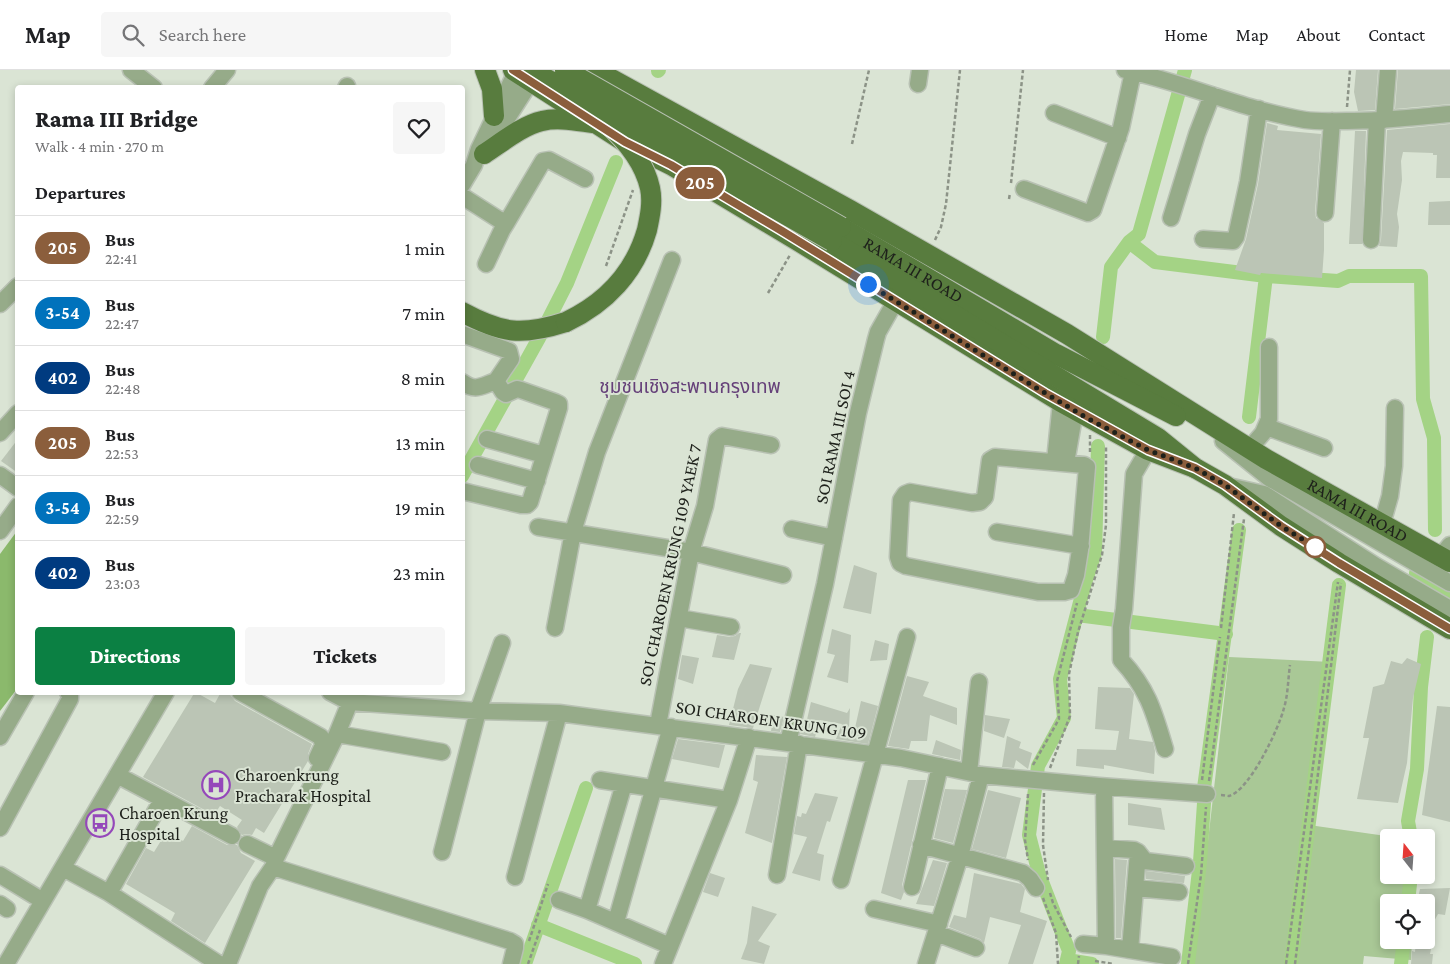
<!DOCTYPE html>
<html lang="en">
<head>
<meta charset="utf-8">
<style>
	:root { --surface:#fff; --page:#f6f6f6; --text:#202124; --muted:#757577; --line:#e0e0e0; --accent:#0b8043 }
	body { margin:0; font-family:"Crimson Pro","Noto Sans Thai",serif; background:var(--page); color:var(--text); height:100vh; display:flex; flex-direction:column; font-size:19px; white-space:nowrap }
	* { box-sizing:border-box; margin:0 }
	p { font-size:16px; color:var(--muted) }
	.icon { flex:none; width:28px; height:28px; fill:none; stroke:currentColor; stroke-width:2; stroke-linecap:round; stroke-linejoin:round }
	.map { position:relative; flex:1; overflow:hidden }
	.panel { position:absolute; left:15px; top:15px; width:450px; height:610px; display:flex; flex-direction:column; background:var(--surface); border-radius:5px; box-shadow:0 2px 8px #0003 }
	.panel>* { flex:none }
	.badge { padding:0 10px; border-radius:16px; font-size:18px; line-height:32px }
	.needle { width:32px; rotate:343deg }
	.tools { position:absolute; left:1380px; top:759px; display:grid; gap:10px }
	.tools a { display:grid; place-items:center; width:55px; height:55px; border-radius:5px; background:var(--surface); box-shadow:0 2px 8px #0003; font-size:25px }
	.you { position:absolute; width:25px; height:25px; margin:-12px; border:4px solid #fff; border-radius:50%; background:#1a73e8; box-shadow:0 0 0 8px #1a73e833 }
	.map>.badge { position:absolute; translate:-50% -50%; box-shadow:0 0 0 2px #fff }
	h2 { padding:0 20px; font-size:19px; line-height:45px }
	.round { display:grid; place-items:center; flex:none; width:52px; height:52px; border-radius:5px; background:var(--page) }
	.headline { display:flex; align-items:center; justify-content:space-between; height:85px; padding:0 20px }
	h1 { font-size:24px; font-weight:800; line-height:38px }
	.primary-button { display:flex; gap:10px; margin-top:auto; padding:10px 20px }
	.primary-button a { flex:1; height:58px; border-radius:5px; background:var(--accent); color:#fff; font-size:20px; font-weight:800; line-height:58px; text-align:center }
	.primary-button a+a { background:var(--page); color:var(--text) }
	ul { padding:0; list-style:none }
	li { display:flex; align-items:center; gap:15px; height:65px; padding:0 20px; border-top:1px solid var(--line) }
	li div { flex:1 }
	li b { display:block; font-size:19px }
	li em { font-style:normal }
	li .badge { min-width:55px; font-weight:700; text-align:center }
	header { display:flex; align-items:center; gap:30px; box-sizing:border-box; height:70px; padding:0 25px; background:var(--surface); border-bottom:1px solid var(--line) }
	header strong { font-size:24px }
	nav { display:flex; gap:28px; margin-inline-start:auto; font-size:18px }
	.search { width:350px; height:45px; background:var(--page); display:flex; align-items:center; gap:12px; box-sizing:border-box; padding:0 18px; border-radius:5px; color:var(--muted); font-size:19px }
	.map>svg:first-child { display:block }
</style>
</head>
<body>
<header>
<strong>Map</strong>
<div class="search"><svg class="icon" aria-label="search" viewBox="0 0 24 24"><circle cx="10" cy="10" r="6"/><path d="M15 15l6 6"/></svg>Search here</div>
<nav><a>Home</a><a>Map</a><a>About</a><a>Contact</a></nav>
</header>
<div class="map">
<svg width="1450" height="894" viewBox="0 0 1450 894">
	<rect width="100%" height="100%" fill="#dae4d4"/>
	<path fill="#a9c896" d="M1229,587L1331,592L1309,755L1393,767L1389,768V805H1414L1413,832H1389V870H1412L1411,890L1364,886L1363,894H1194Z"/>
	<path fill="#8bb96c" d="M17,461V619L0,641V484Z"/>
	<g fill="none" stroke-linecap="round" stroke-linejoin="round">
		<path stroke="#a4d385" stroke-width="14" d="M658,1L659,0
			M1129,172L1155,192L1266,206L1249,347
			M1266,206L1338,211L1349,206H1421L1423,329L1434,368L1435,460
			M1103,267L1111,197L1129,172L1139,164L1185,0
			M462,406L539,268L567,213L616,92
			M1416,503L1450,523
			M1077,545L1226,564
			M1204,718L1239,460
			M1411,768L1408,751L1417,699L1421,617L1427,567
			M1408,832L1411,805
			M538,855L635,894
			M1067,890L1092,894
			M525,894L586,718
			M1066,894L1069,881L1039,804L1029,765L1038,696L1064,648L1060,609L1085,513L1095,483L1098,376
			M1188,894L1200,792L1204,733
			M1291,894L1339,515
			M1401,894L1404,870"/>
	</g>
	<path fill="#bbc5b5" d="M1356,0H1378L1375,40L1358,41L1354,22Z
		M1398,0H1450V34L1395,39Z
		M1267,53L1278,56L1277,60L1321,64L1315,142L1316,148L1324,153V180L1322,208L1261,203L1260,205L1235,200L1246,169L1258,114Z
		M1450,54V108H1436L1437,85H1433V83L1403,82L1401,91L1402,110L1397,144L1399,157L1397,177L1379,176L1381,170L1387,60Z
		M1355,61H1366L1362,174H1349Z
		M1450,131V155H1428L1429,132Z
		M18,369V403L1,391Z
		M854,495L877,503L871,544L843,538Z
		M832,559L851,565L848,613L827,607L835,585L827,583Z
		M739,563H741L734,590L712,587L717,565L730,567L735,566Z
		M875,570L889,574L887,590L870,591Z
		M682,585L699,588L693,614L678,609Z
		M1407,588L1421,594L1413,628L1407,693L1398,733L1357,729L1369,668H1363L1373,617L1384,614L1391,591L1402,594Z
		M750,594L772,598L753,658L729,655L738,619Z
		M907,606L929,612L923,626L957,638V655L930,645L927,671H911L909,679L888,676Z
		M1098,617L1130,618L1134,624L1129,669L1153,672L1155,681L1154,704L1104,695V699L1076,696L1077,679L1116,680L1119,661L1095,659Z
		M195,622L215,633L221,622H228L235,631L312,674L308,684V691L264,763L256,758L252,765L247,764L242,765L237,757L242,750L220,736L214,745L143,707Z
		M861,631L878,636L868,674L836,669L842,654L820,650L815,667L800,664L803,654H806L811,632L847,643L850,638L849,658H855Z
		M1437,636L1450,637V752L1422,745Z
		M774,645L784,647L780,662L771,661Z
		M985,645L1010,649L1004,668L984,661Z
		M1007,666L1021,672L1019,678L1032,683L1028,699L1016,690L1014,698L1002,697Z
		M678,669L725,675L719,698L672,689Z
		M936,670L961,680L960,690L932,684Z
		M756,685L787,687L772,773L745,763L758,712L753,710Z
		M908,710H926L902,815L904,822L901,830L881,823Z
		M945,719L967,720L953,773L934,768Z
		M988,720L1021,728L1006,788L972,779Z
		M815,723L838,727L830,752L827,751L817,783L824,785L820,811L792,803L807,767L794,764L797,746L801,747L802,743L806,744Z
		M1128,733L1161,738L1165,760L1128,755Z
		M192,756L227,775H237L241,783L255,791L205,873L171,851L175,843L126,814L146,778L154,782L167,761L183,771Z
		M1115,789L1127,790L1121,868H1116Z
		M933,790L947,793L934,836L916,834Z
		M1146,801L1185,806L1184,813L1146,809Z
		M710,803L725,808L718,827L703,822Z
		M974,803L1021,814L1025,819L1020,842L1047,851L1033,894H1008L1021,855L990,847L984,873L980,869L949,857L954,845L966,848Z
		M1450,818L1445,845L1438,844L1426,866V832H1417L1420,819Z
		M752,836L777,844L758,871L770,876L764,894L741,889L747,873Z
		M1416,870H1433L1430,884H1433L1432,894H1411L1412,881L1415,882Z"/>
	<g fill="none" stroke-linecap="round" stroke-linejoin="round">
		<defs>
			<path id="minor" d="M131,0L154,18
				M1125,0C1186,13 1244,40 1305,50C1319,52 1333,51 1347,51C1382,51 1416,47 1450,44
				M918,14L920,0
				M212,18L227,0
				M346,18L347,16
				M1054,43L1118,68
				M1384,50L1388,0
				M488,78L531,11
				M462,115L474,95L479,79L516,2
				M1024,119L1088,143L1093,140L1121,58L1133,2
				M462,126L498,149L507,152L543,91L549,90L585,109
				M1325,143L1332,51
				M1171,148L1197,64L1212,25
				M1203,169L1233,171L1236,167L1248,112L1259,39
				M1371,170L1377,50
				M486,194L502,160L507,152
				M0,234L18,216
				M462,264L509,281L511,289L496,311L503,322L506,324L517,319L521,320L555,332L559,334V338L530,432L527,435H521L462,421
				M462,312C476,322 481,316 496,311
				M1267,357L1324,378
				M0,363L18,343
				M487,369L544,385
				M1223,371L1269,408L1450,513
				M1250,378L1263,363L1269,349V277
				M1148,380L1134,404L1124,539L1121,557V590C1148,619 1154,642 1165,679
				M995,387L1084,395L1087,397L1080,480L1076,505L1071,520L1064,522H1038L906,496L900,493L898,487L901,430L905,424L910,422L972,433L980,432L985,427L990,390Z
				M1055,391L1061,332
				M1066,393L1075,341
				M478,395L537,411
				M0,405L18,418
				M1228,416L1264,424L1376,496L1450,539
				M1382,454L1390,426L1394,396L1395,338
				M538,457L691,482L783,505
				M792,459L834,468
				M0,461L18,436
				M997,462L1081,476
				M1441,486L1450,475
				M679,548L731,557
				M555,558L573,462L597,382L672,190
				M240,622L321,667L323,675L317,688
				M330,622L349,632L478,641L559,643L901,688L981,705L1099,716L1207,724
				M658,655L691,482L705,436L717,370L722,366L771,375
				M337,664L442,682
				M0,667L26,622
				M788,673L825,514L858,343L876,269L878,262L895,232
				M969,702L979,612
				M117,705L232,766
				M600,710L729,730
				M1104,717L1106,876
				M0,758L70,629V625L68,622
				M247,774L276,788
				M921,775L1023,803L1030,809L1036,818
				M1105,778L1134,780L1138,782L1145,791L1186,796
				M442,782L478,641L502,573
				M273,797L510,871L515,874V878L511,894
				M63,798L109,823L219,894
				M0,805L43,831
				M777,805L799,674
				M515,807L559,643
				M841,810L907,567
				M912,817L940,696
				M1135,818L1179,822
				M109,823L162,730
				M559,830L587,840L670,876
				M0,834L7,839
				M874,839L939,854
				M587,840L624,714
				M616,852L671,657
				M936,863L976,878
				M1083,874L1106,876L1172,887
				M1130,880L1138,782
				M6,894L166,622
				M228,894L260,816L273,797L276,788L337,664L354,622
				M663,894L729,730L749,667
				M926,894L960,786L981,705"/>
			<g id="major">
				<path d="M485,0L492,19L494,46"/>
				<path d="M513,0L625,72L671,95L798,171L1061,332L1148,380L1195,398"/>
				<path id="s1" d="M595,0L850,140L1067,264L1266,389L1450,492"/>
				<path d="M484,84C501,73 523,55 542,51C558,47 577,51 593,53"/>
				<path id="s2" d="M841,157L1056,284L1176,346"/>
				<path d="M832,171L1158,368L1195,398L1225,415L1281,456L1339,493L1450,559"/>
				<path d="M462,242C503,264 522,266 566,252"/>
			</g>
		</defs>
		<use href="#minor" stroke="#b8c1b3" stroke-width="19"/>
		<use href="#major" stroke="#b8c1b3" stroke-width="22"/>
		<path stroke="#8c9387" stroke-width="2.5" stroke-dasharray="4 2.5" stroke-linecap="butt" d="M1347,37L1350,0
			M852,74L869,0
			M1011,113L1023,0
			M1009,129L1010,123
			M935,170L941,157L946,134L960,0
			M606,196L633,120
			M768,223L790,185
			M1090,365V384
			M1221,558L1234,443
			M1033,695L1059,649L1057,611L1077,533
			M1050,698L1070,646L1069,604L1078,562L1102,485L1106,455V375
			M1202,710L1220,567
			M1209,711L1244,449
			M1044,723L1043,775L1048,810
			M1028,724L1025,770L1028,790
			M1221,725C1224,725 1227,726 1229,726C1250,720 1279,658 1284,638C1288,625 1288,609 1290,595
			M1050,823L1053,833L1071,867
			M1043,828L1056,863L1058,894
			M529,871L548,814
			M1095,891L1114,894
			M528,894L540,860
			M1078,894L1079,886
			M1188,894L1201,805L1206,737
			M1286,894L1338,512
			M1295,894L1341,513"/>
		<use href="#minor" stroke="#96ab89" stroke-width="16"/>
		<use href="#major" stroke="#587c3e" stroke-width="20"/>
		<defs>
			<path id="major-bridge" d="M531,0L832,171
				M565,0L841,157
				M566,252C606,233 635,202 647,160C650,146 653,132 650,118C644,91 626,70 606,52"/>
		</defs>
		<use href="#major-bridge" stroke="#b8c1b3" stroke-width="22" stroke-linecap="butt"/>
		<use href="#major-bridge" stroke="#587c3e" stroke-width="20"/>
	</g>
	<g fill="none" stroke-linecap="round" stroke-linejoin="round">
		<defs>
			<path id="line" d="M513,0L625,72L671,95L782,161L1045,323L1148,380L1195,398L1225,415L1281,456L1339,493L1450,559"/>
		</defs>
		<use href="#line" stroke="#fff" stroke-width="11"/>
		<use href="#line" stroke="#8b5e3c" stroke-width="8"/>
		<path stroke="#1e211b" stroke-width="5" stroke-dasharray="0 9" d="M868,214L1030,314L1087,348L1148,380L1195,398L1225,415L1281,456L1315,477"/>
	</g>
	<defs>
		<symbol id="hospital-ring" viewBox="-11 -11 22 22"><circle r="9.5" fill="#dae4d4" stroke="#9548ba" stroke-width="1.5"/><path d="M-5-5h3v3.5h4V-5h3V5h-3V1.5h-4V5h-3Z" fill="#9548ba"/></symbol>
		<symbol id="bus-ring" viewBox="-11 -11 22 22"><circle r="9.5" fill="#dae4d4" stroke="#9548ba" stroke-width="1.5"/><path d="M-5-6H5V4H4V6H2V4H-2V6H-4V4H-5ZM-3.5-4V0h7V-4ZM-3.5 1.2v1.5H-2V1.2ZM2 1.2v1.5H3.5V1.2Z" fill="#9548ba"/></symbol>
	</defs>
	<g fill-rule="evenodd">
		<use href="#hospital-ring" x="200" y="699" width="32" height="32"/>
		<use href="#bus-ring" x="84" y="737" width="32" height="32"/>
	</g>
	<circle fill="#fff" stroke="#8b5e3c" stroke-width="2.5" cx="1315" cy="477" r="10"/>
	<g text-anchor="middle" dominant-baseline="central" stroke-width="4" stroke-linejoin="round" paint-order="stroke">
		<g font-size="18" fill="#1e211b" stroke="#dae4d4">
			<text stroke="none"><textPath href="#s2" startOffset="84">RAMA III ROAD</textPath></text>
			<text transform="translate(835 367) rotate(-78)">SOI RAMA III SOI 4</text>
			<text stroke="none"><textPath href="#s1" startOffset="881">RAMA III ROAD</textPath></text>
			<text transform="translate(670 495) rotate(-78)">SOI CHAROEN KRUNG 109 YAEK 7</text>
			<text transform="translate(771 650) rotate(8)">SOI CHAROEN KRUNG 109</text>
		</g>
		<g font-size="18" fill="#1e211b" stroke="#dae4d4" text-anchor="start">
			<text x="235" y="705">Charoenkrung<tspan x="235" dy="21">Pracharak Hospital</tspan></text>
			<text x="119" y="743">Charoen Krung<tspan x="119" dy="21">Hospital</tspan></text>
		</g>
		<g font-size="19" fill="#654079" stroke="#dae4d4">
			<text x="690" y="316">ชุมชนเชิงสะพานกรุงเทพ</text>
		</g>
	</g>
</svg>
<div class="tools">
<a><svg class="needle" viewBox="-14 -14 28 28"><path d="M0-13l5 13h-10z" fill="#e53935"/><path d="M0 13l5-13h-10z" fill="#757577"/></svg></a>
<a><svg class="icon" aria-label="locate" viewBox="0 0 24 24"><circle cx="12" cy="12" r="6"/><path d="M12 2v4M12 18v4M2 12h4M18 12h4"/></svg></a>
</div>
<div class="you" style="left:868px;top:214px"></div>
<b class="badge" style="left:700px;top:113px;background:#8b5e3c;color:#fff">205</b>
<section class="panel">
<div class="headline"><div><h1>Rama III Bridge</h1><p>Walk · 4 min · 270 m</p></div><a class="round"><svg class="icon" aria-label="heart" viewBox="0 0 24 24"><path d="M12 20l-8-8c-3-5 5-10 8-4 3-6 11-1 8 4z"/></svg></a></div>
<h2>Departures</h2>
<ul>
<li><span class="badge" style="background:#8b5e3c;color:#fff">205</span><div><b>Bus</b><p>22:41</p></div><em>1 min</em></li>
<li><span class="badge" style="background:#0072bc;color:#fff">3-54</span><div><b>Bus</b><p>22:47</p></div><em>7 min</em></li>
<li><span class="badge" style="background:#003b80;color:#fff">402</span><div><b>Bus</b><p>22:48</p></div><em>8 min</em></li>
<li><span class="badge" style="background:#8b5e3c;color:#fff">205</span><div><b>Bus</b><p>22:53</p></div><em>13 min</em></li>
<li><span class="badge" style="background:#0072bc;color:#fff">3-54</span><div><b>Bus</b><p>22:59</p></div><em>19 min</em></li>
<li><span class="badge" style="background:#003b80;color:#fff">402</span><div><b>Bus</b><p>23:03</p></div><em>23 min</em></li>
</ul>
<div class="primary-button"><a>Directions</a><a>Tickets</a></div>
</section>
</div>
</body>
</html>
